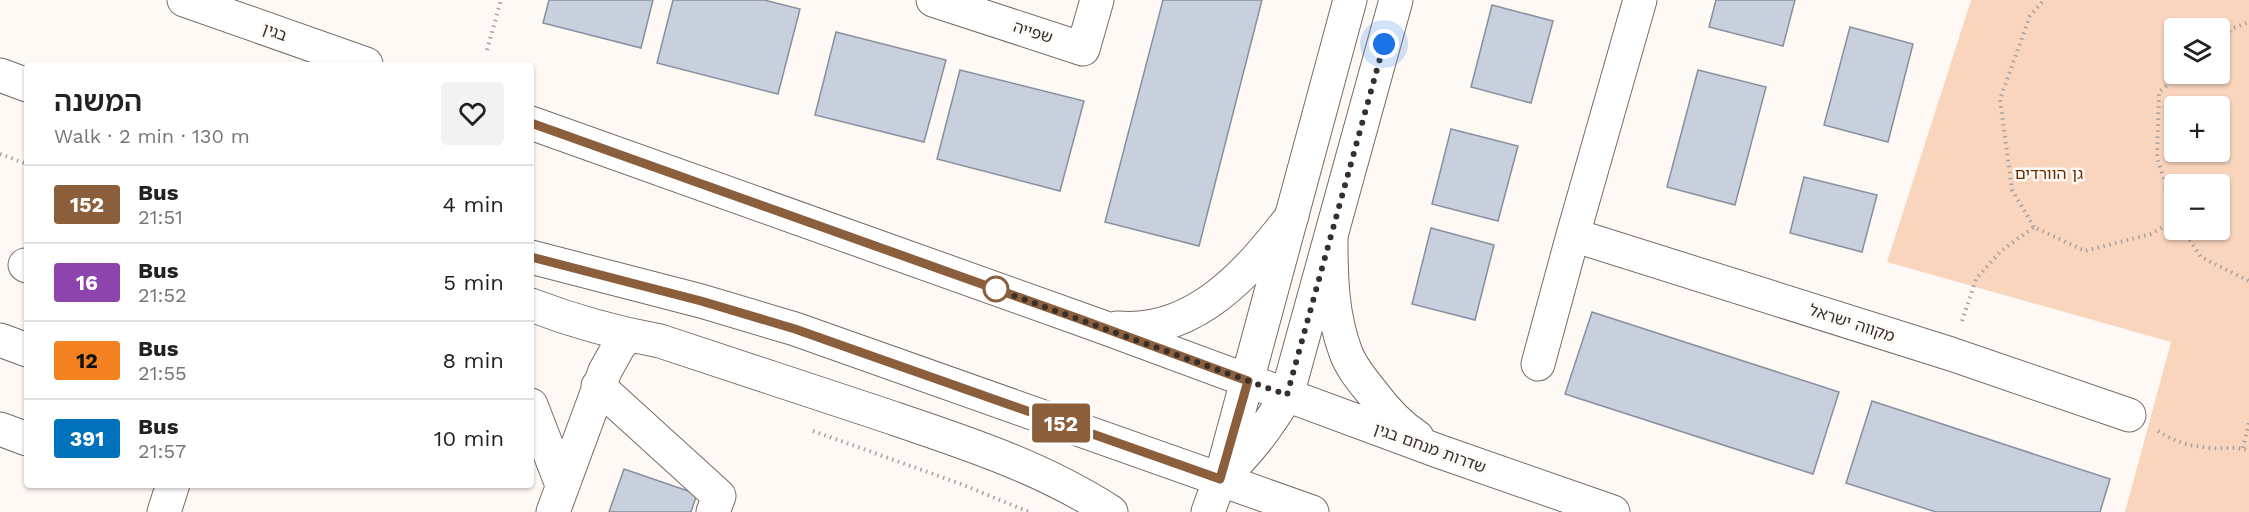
<!DOCTYPE html>
<html lang="en">
<head>
<meta charset="utf-8">
<style>
	:root { --surface:#fff; --page:#f2f2f2; --text:#222; --muted:#767676; --line:#e0e0e0 }
	body { margin:0; font-family:"Work Sans","Noto Sans Hebrew",sans-serif; background:var(--page); color:var(--text); height:100vh; display:flex; flex-direction:column; font-size:22px; white-space:nowrap }
	* { box-sizing:border-box; margin:0 }
	p { font-size:20px; color:var(--muted) }
	.icon { flex:none; width:33px; height:33px; fill:none; stroke:currentColor; stroke-width:2; stroke-linecap:round; stroke-linejoin:round }
	.map { position:relative; flex:1; overflow:hidden }
	.panel { position:absolute; left:24px; top:62px; width:510px; height:426px; display:flex; flex-direction:column; background:var(--surface); border-radius:6px; box-shadow:0 2px 4px #0004 }
	.panel>* { flex:none }
	.badge { padding:0 12px; border-radius:4px; font-size:21px; line-height:39px }
	.controls { position:absolute; left:2164px; top:18px; display:grid; gap:12px }
	.controls a { display:grid; place-items:center; width:66px; height:66px; border-radius:6px; background:var(--surface); box-shadow:0 2px 4px #0004; font-size:30px }
	.you { position:absolute; width:30px; height:30px; margin:-15px; border:4px solid #fff; border-radius:50%; background:#1a73e8; box-shadow:0 0 0 9px #1a73e833 }
	.map>.badge { position:absolute; translate:-50% -50%; box-shadow:0 0 0 3px #fff }
	.round { display:grid; place-items:center; flex:none; width:63px; height:63px; border-radius:6px; background:var(--page) }
	.head { display:flex; align-items:center; justify-content:space-between; height:102px; padding:0 30px }
	h1 { font-size:28px; font-weight:600; line-height:45px }
	ul { padding:0; list-style:none }
	li { display:flex; align-items:center; gap:18px; height:78px; padding:0 30px; border-top:2px solid var(--line) }
	li div { flex:1 }
	li b { display:block; font-size:22px }
	li em { font-style:normal }
	li .badge { min-width:66px; font-weight:700; text-align:center }
	.map>svg:first-child { display:block }
</style>
</head>
<body>
<div class="map">
<svg width="2249" height="512" viewBox="0 0 2249 512">
	<rect width="100%" height="100%" fill="#fff9f5"/>
	<path fill="#fad5be" fill-rule="evenodd" d="M1971,0H2249V512H2125L2171,342L1887,262ZM2175,28H2220V74H2175ZM2175,106H2220V152H2175ZM2175,184H2220V230H2175Z"/>
	<path fill="#c8d0de" stroke="#88909d" stroke-width="1.5" d="M549,0H653L641,48L543,23Z
		M673,0H764L800,9L778,94L657,63Z
		M1163,0H1262L1199,246L1105,222Z
		M1716,0H1795L1783,46L1709,27Z
		M1492,5L1553,21L1531,103L1471,87Z
		M1850,27L1913,44L1888,142L1824,125Z
		M836,32L946,60L924,142L815,115Z
		M960,70L1084,101L1060,191L937,159Z
		M1698,70L1766,87L1735,205L1667,187Z
		M1451,129L1518,146L1498,221L1432,204Z
		M1804,177L1877,195L1862,252L1790,233Z
		M1431,228L1494,245L1475,320L1412,304Z
		M1592,312L1839,392L1813,474L1565,394Z
		M1872,401L2110,479L2100,512H1936L1846,483Z
		M624,469L697,494L691,512H609Z"/>
	<g fill="none" stroke-linecap="round" stroke-linejoin="round">
		<defs>
			<path id="minor" d="M933,0L1083,49L1097,0
				M1640,0L1573,235L1951,354L2129,415
				M25,265L27,266
				M531,305C573,321 616,333 660,341C734,365 807,390 881,414C961,441 1040,466 1111,512
				M0,340L27,350
				M1538,364L1573,235
				M598,386L719,496L713,512
				M531,405L562,485
				M0,429L27,439
				M1221,477L1350,0
				M1220,479C1248,453 1267,428 1287,395L1396,0
				M164,512L173,484
				M553,512L605,371L619,346L629,335"/>
			<path id="major" d="M184,0L366,64
				M0,75L27,85
				M531,123L1100,326L1438,451L1613,512
				M1331,240C1331,279 1332,316 1346,353C1352,369 1364,382 1374,395C1386,411 1400,426 1417,437
				M531,257L701,301L795,329L1312,512
				M1117,328C1195,335 1249,272 1292,216
				M1208,512L1220,479"/>
		</defs>
		<use href="#minor" stroke="#796b63" stroke-width="35"/>
		<use href="#major" stroke="#796b63" stroke-width="35"/>
		<path stroke="#a7a19e" stroke-width="4" stroke-dasharray="1.5 4.5" stroke-linecap="butt" d="M2220,39L2233,28L2249,22
			M487,50L501,0
			M0,154L27,164
			M2175,213L2157,158L2159,92L2180,74
			M2034,227L2012,190L2000,99L2030,16L2044,0
			M2183,230L2201,257L2249,281
			M1962,321L1976,279L2001,251L2034,227L2085,251L2151,234L2175,220
			M813,431L961,484L1029,512
			M2158,431C2177,443 2189,446 2211,448C2224,449 2237,446 2249,451
			M2243,448L2249,423"/>
		<use href="#minor" stroke="#fff" stroke-width="33"/>
		<use href="#major" stroke="#fff" stroke-width="33"/>
	</g>
	<g fill="none" stroke-linecap="round" stroke-linejoin="round">
		<defs>
			<path id="line" d="M531,123L1077,318L1248,381L1220,479L795,329L701,301L531,257"/>
		</defs>
		<use href="#line" stroke="#fff" stroke-width="14"/>
		<use href="#line" stroke="#8b5e3c" stroke-width="9"/>
		<path stroke="#36302d" stroke-width="6" stroke-dasharray="0 10.8" d="M996,289L990,287L1287,395L1384,44"/>
	</g>
	<circle fill="#fff" stroke="#8b5e3c" stroke-width="3" cx="996" cy="289" r="12"/>
	<g text-anchor="middle" dominant-baseline="central" stroke-width="5" stroke-linejoin="round" paint-order="stroke">
		<g font-size="16" fill="#36302d" stroke="#fff9f5">
			<text transform="translate(275 32) rotate(20)">בגין</text>
			<text transform="translate(1033 32) rotate(18)">שפייה</text>
			<text transform="translate(1852 323) rotate(18)">מקווה ישראל</text>
			<text transform="translate(1430 448) rotate(20)">שדרות מנחם בגין</text>
		</g>
		<g font-size="16" fill="#632f02" stroke="#fff9f5">
			<text x="2049" y="173">גן הוורדים</text>
		</g>
	</g>
</svg>
<div class="controls">
<a><svg class="icon" aria-label="layers" viewBox="0 0 24 24"><path d="M12 4l9 5-9 5-9-5zM3 14l9 5 9-5"/></svg></a>
<a>+</a>
<a>−</a>
</div>
<div class="you" style="left:1384px;top:44px"></div>
<b class="badge" style="left:1061px;top:423px;background:#8b5e3c;color:#fff">152</b>
<section class="panel">
<div class="head"><div><h1>המשנה</h1><p>Walk · 2 min · 130 m</p></div><a class="round"><svg class="icon" aria-label="heart" viewBox="0 0 24 24"><path d="M12 20l-8-8c-3-5 5-10 8-4 3-6 11-1 8 4z"/></svg></a></div>
<ul>
<li><span class="badge" style="background:#8b5e3c;color:#fff">152</span><div><b>Bus</b><p>21:51</p></div><em>4 min</em></li>
<li><span class="badge" style="background:#8e44ad;color:#fff">16</span><div><b>Bus</b><p>21:52</p></div><em>5 min</em></li>
<li><span class="badge" style="background:#f58220;color:#111">12</span><div><b>Bus</b><p>21:55</p></div><em>8 min</em></li>
<li><span class="badge" style="background:#0072bc;color:#fff">391</span><div><b>Bus</b><p>21:57</p></div><em>10 min</em></li>
</ul>
</section>
</div>
</body>
</html>
